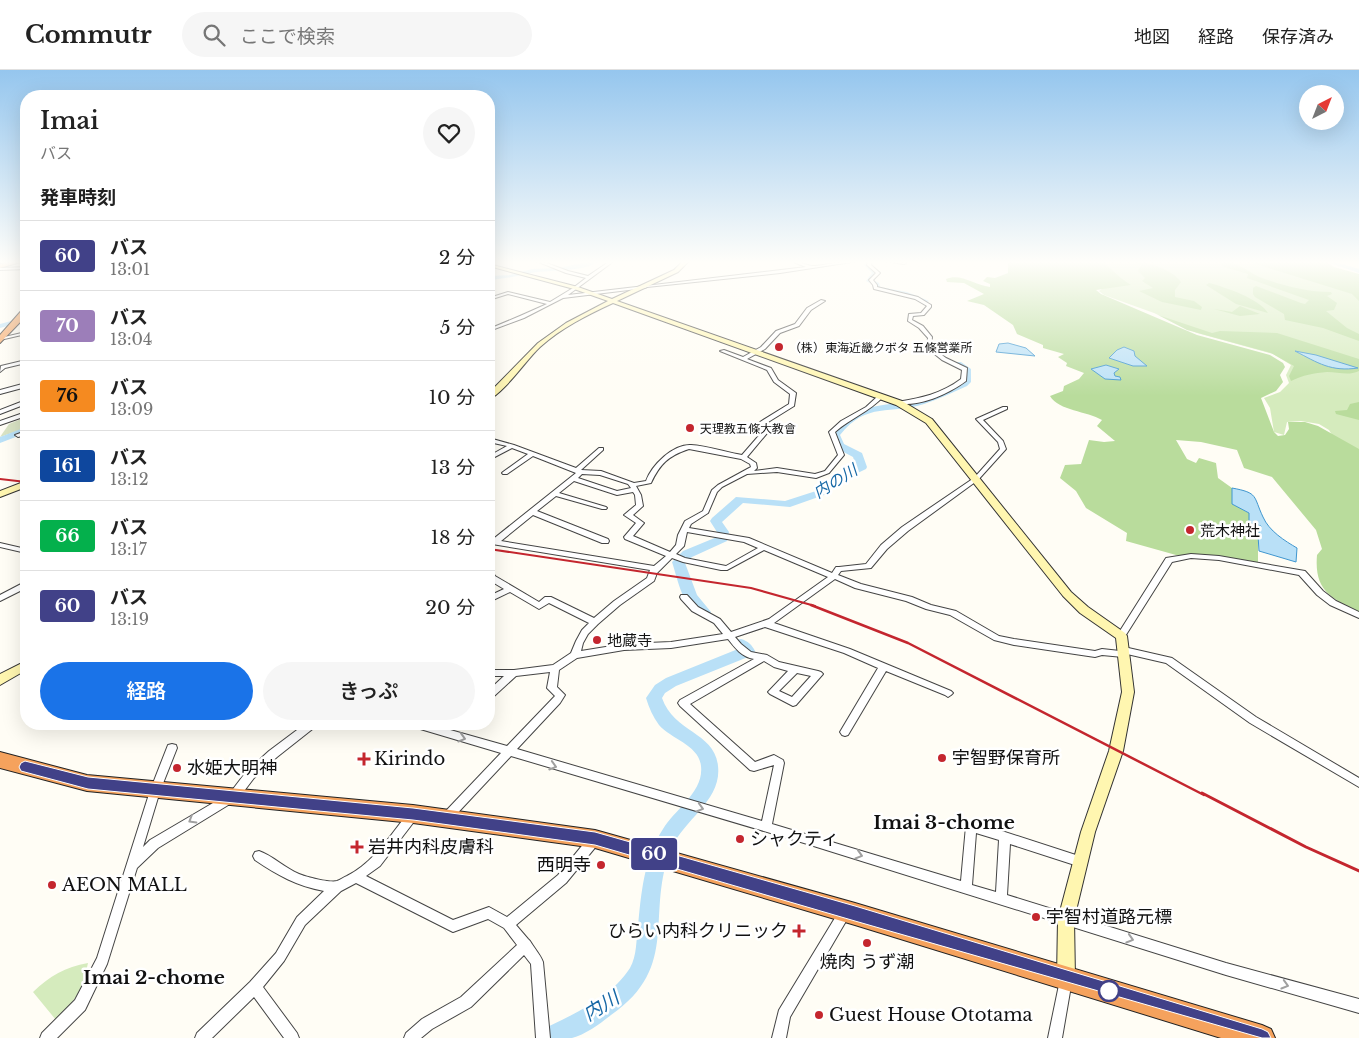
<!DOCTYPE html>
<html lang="ja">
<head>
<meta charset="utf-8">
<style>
	:root { --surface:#fff; --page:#f6f6f6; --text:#222; --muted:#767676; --line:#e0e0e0; --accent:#1a73e8 }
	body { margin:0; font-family:"Libre Baskerville","Noto Sans JP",serif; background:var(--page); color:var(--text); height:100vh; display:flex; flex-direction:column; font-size:19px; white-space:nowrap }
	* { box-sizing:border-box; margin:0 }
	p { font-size:16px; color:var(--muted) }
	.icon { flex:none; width:28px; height:28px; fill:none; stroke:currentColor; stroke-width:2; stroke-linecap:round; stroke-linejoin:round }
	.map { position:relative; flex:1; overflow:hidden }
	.details { position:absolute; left:20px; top:20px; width:475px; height:640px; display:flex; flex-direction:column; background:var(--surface); border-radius:20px; box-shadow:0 5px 20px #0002 }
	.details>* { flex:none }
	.badge { padding:0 10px; border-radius:4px; font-size:18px; line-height:32px }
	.needle { width:32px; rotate:42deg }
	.tools { position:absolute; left:1299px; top:15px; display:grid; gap:10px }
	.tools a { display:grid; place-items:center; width:45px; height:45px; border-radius:50%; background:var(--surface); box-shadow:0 5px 20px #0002; font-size:25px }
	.map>.badge { position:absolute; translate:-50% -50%; box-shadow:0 0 0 2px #fff }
	h2 { padding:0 20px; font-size:19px; line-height:45px }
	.round { display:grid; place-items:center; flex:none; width:52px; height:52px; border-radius:26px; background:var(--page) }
	.summary { display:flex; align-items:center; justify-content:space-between; height:85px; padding:0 20px }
	h1 { font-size:24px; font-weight:600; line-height:38px }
	.primary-button { display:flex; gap:10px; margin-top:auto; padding:10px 20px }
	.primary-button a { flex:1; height:58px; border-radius:30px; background:var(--accent); color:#fff; font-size:20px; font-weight:600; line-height:58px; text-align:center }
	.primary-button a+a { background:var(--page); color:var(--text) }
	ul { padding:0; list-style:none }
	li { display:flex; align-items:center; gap:15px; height:70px; padding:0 20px; border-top:1px solid var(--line) }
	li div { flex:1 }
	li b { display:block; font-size:19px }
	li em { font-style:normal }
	li .badge { min-width:55px; font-weight:700; text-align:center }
	header { display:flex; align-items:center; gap:30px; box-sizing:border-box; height:70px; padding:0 25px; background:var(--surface); border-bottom:1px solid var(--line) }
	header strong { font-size:24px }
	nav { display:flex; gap:28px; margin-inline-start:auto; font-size:18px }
	.search { width:350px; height:45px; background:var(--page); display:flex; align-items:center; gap:12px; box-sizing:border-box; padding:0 18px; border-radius:28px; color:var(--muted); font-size:19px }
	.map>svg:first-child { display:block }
</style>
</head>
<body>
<header>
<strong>Commutr</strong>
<div class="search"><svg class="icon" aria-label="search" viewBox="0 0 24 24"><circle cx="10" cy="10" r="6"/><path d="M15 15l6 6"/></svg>ここで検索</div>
<nav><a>地図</a><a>経路</a><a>保存済み</a></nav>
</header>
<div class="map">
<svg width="1359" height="968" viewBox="0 0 1359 968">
	<rect width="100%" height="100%" fill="#fffdf5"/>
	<path fill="#d5ebbd" d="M1092,191H1257L1359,226V383L1334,368L1329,360L1319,354L1301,351L1287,352L1284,365L1274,362L1270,338L1264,328L1280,322L1289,313L1286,305L1291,295L1273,284L1197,263L1154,243L1104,225L1099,221L1108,215Z
		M88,893C82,921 76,930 56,950L33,922C50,906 65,897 88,893Z"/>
	<path fill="#b9dc9c" d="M1008,191H1102C1111,199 1121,209 1131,215L1096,220L1101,224L1197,265L1270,285L1283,293L1285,297L1280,305L1283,312L1276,321L1261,328L1274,362L1278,366L1285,365L1289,359L1288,352H1305L1318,356L1359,379V542C1331,528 1314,521 1317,485L1322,479L1316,460L1272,407L1244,398L1237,380L1201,372L1176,370L1187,389L1196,393L1199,388L1216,393L1218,408L1232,418V434L1249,443L1262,456L1258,465V493L1217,485H1176L1126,471L1127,463L1086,438L1076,421L1060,408L1065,395L1081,394L1089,370L1104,372L1115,371L1097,356L1102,350C1087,341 1059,341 1050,326L1063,321L1064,316L1079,309L1084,303L1066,296L1067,293L1058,287L1064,284L1043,278V275L1017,264L1013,255L984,235L967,231L984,224L964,213L947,212L946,209C961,203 974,215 990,217V214L983,211L987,207L995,208L1008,203Z
		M1132,191C1147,191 1173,200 1181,212L1175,220V227L1194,231L1202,237L1201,240L1162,232L1139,221L1153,218L1142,211L1145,208L1138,201L1141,195Z
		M1218,191C1240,191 1248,203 1262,208C1285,216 1307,222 1331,222L1332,224L1327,226L1337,233L1334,240L1326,241L1347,258L1359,264V271L1323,258L1285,250L1284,244L1255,227L1253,224V218L1256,216L1301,233L1305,234L1309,230L1247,208L1248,204L1224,197Z
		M1246,191H1325L1334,197L1359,204V231L1352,224Z
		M1209,213C1225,217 1260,229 1268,243L1236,234L1206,215Z
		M1240,236L1260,244L1240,246L1214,239L1232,242Z
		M1158,245L1212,263L1220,261L1277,263L1359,289V301C1348,306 1339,302 1327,302C1314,303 1303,305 1291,311L1289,306L1294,296L1271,283L1187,260Z
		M1359,332V350L1336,344L1335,341L1347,340L1350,334Z"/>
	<path fill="#d9e3c4" d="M26,347V358L0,367L9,354Z"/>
	<path fill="#b9e0f7" stroke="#3f96cf" d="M1008,273L1026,278L1035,286L996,282L999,274Z
		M1124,277L1134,281L1135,286L1147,296H1133L1109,288L1117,280Z
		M1295,281L1316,285L1358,298C1331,302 1318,293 1295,281Z
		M1106,295L1119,299L1114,303L1115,306L1120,307L1121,310L1105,309L1091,299Z
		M1232,418C1259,423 1253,426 1263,447C1269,461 1285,471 1297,478L1296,492L1259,481L1258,465L1261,456L1249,452V443L1232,434Z"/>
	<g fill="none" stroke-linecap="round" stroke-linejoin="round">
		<path fill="#b9e0f7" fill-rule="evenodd" d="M590,191H600C580,203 553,199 531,203C517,206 504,209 489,210V206L510,205L532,199L559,198Z
			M866,191H872L870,195L879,203L873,210L879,213L880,217L907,222L929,231L925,233L903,225L875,219L874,215L866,211L872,203L864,195Z
			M1324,191H1333L1359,199V203Z
			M26,247V251L0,258V254Z
			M955,292H961L971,299V312L967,316C953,322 939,329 924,334C891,345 867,331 840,365L844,374L862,383L867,397L866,399L841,411L824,425L790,437L743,433L722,452L729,462L727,471L692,487L685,493L697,525L711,542L709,545L704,547C683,541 678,510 672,492L683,481L717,467V462L710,451L712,448L736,427L785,431L816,421L833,407L856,396L853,387L836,378L830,365C855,332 881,337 917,330C932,327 947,318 961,312L963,300L955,296Z
			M26,357V363L0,373V367Z
			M741,569C748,571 752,575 755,581L753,585L676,616L665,623L662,628C674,663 715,662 718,696C722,730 685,749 672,777C644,842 682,896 611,945C601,953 585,965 572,968C561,968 548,968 538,968L541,960C572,945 611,928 630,898C637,886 636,870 638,857C641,824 644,788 663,759C675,739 704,722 701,696C699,675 671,669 659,655C653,647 649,638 646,628L655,615L666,608L738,579L734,574L736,570Z"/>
		<defs>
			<path id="street" d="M536,191H541L568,201L588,206L610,191H614L568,225L806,197L791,191C799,191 807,196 814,196C829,195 844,190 858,191L780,203L647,217L645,218L563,228L524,248L489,261V259L520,246L547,234L508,224L489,230V228L508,222L550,232L573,218L586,208L566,203Z
				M868,191H872L871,195L880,203L873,210L877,215V217L918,227L931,235V237L924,245L913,246L912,250L923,256L932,267L931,277L946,288L967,298L966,311C947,325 921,336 897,334V332C921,328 941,324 961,309L962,300L942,290L927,278L928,268L919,258L908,251L909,244L921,243L927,236L915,229L874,219L873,215L869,210L876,203L867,195Z
				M885,191H894L906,193L904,194Z
				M26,197V199L0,200V198Z
				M821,230L825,231L811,240L799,256L780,263L765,279L747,289L771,298L778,310L796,323L794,336L765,354L764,357L768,362L747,387L756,393L757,398L754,401L777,398L815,404L825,401L838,385L829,362L830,361L841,351L866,337L879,325L884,326C869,342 851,348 835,362L844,385L829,403L816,408L777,402L747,404L722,417L717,422L708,443L691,454L689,458L749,468L832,503L836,497H839L866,494L881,475L902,457L974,408L1000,379L998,372L976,349L1003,337H1007V339L983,350L1003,371L1006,379L978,410L908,461L887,479L871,498L841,501L838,505L861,514L912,527L931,535L956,541L999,566L1014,569L1095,581L1102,579L1120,581L1121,578L1124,577L1172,588L1256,647L1359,708V717L1250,653L1166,593L1127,584L1126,586L1123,587L1102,585L1095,587L1014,575L994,570L950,545L926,539L906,531L855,518L835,509L774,553L850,579L951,621L953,623L951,625L948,627L945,625L886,601L848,665L845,666L842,665L840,662L878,598L844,583L765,557L735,567L741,574L751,582L767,585L779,592L818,601L821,602L823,604L796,635L793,636L770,624L768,622L788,601L774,597L764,591L690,634L755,692L774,685L783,690L784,693L772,754L961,811L966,756L967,753L971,751L1085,788L1087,792L1085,796L1081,797L1010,774L1007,825L1226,893L1359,929V943L1226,905L804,773L511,686L451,750L447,752L443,750L442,747L443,744L501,683L417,658L414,657L412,654H429L507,676L555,626L547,618L550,602L516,606L492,628L489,629V620L504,606H489V600H514L553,595L571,583L576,571L582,560L589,553L549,533L539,539L510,522L489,532V526L504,519L489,510V501H492L495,506L539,532L545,527H551L594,548L614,531L647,508L650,500L492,474L491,472L492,470L576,403L533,386L507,404H503L502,403L503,402L528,384L512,378L489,390V386L507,376L489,372V368L514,375L576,398L599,378H603V380L581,400L601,401L634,413L646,411C652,395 673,374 691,375C707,376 725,382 742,385L762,362L758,357L760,352L789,334L790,324L774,312L767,300L720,281L724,280L743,287L761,277L776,261L795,254L807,238ZM689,379L741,389L750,394L751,397L718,415L712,420L703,441L685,451L678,465L676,475L670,482L633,466L644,453L633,445L643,436L641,425L636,416L651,413C660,394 668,386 689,379ZM582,404L600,405L628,414L631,418L617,421L578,408ZM574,411L617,425L633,422L635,425L636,435L624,445L636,453L624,467L625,469L666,486L654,496L501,471L533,445L602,473H608L609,471L608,469L537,441L556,426L602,439H606L607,438L606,437L559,423ZM687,462L744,472L758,478L726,496L685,488L676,484L684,476ZM764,480L828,507L769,549L731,562L720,549L698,537L687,525H681L680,527L681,529L692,541L714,553L723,564L671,572L624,574L581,581L583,573L588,564L598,554L620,535L654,511L657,503L672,488L683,492L721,500H727ZM728,569C735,578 742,587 754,589L680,630L678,633L680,636L750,700L754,701L774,695L762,751L517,679L560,633L565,625L557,617L559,600L577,588L624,580L671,578ZM797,603L811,606L792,627L779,621ZM976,763L999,770L996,822L972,815Z
				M26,262V264L0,270V268Z
				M26,290V293L5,298L0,302L1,296Z
				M26,303V311L21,309V307Z
				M26,313V317L0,324V320Z
				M26,330V334L0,344V340Z
				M26,342V346L0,355V351Z
				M26,361V365L18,367L15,365Z
				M24,375L26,376V383L24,382L21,377Z
				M0,473L26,479V483L0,477Z
				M1191,484L1219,486L1305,501L1323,521L1336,531L1359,542V548L1330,535L1317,525L1299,505L1219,490L1191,488L1172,492L1124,568H1118L1117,566L1118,564L1166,488Z
				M23,513H26V518L0,531V525Z
				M305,654H317L315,657L277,687L254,708L238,729L158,778L137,798L107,894L85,940L57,968H40L42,963L75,930L97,888L150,721L168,675L172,674L176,675L177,678L160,721L143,777L150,770L230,723L246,702L269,681Z
				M412,741L416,743L417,746L416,749L380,796L366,806L453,850L489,837L507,847L558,805L590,766L594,765L598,766L600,770L598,774L566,813L516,855L528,869L530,871C534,878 540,884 543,892L550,968H536L531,894L524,885L471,937L432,959L421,968H404L406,963L422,949L461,927L517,875L504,858L488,849L453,862L356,813L341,821L305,855L284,891L263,917L297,963L299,968H284L254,927L212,968H195L197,963L250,912L276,883L297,847L324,821C297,816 277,805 255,790L253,786L255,782L259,781C273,786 285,798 299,804C306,807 330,813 337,811C340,810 344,807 347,806C374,792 390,766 408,743Z
				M845,836L849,838L851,842L849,846L790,947L786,968H772L779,940L841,838Z
				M1066,904L1071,905L1072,910L1062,968H1048L1060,910L1061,905Z"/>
			<path id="secondary" d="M683,191H689L678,202L617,231L902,331L932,349L1071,522L1088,537L1125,563L1127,566L1134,622L1123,681L1095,762L1074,849L1075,908L1072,914L1066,917L1060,914L1057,908L1058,849L1081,762L1109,681L1122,622L1116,568L1080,543L1063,526L926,353L896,335L613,233C587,245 561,258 540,277C527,289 503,324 489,329V323L538,273L566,253L608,231L574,219L489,196V194L578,217L612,229L674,200Z
				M26,411V417L0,427V421Z
				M26,591V600L0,615V604Z"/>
			<path id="highway" d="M14,191H24L0,198V194Z
				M23,239H26V246L0,273V265Z
				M0,682L87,705L413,735L595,760L855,833L1262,955L1271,959L1275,968H1221L855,855L595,778L413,753L87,721L0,698Z"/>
		</defs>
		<use href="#street" stroke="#444" stroke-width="2"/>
		<use href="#secondary" stroke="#333" stroke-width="2"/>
		<use href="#highway" stroke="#222" stroke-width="2"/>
		<use href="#street" fill="#fff" fill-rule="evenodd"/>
		<use href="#secondary" fill="#fff6b0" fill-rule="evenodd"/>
		<use href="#highway" fill="#f5a25d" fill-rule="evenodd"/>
		<path stroke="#c4262e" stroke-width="2" d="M0,409L26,412
			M489,479L751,518L815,536"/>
		<path stroke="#c4262e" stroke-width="2.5" d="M811,535L908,573L1204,725"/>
		<path stroke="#c4262e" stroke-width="3" d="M1202,723L1306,777L1359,801"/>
	</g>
	<defs><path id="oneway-chevron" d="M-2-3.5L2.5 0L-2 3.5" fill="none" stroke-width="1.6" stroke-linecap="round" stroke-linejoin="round" transform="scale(1.25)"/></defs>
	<g stroke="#a0a0a0">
		<use href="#oneway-chevron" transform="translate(462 668) rotate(17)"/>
		<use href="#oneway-chevron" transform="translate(553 696) rotate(17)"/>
		<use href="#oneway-chevron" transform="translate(700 738) rotate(16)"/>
		<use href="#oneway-chevron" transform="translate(192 750) rotate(149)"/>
		<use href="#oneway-chevron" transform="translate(859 785) rotate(17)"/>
		<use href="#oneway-chevron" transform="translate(1130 869) rotate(17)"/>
		<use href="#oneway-chevron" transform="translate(1285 915) rotate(16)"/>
	</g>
	<linearGradient id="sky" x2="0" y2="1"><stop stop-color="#95c6ee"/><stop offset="0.59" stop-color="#fffefa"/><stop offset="1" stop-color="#fffefa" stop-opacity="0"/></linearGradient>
	<rect width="1359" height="326" fill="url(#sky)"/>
	<path fill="#414188" stroke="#fff" d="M25,691L88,707L413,738L595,762L855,836L1262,959L1268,962L1271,968H1262L855,851L595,775L413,750L88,719L21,701L19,697L21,693Z"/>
	<g fill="#c4262e" stroke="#fff" stroke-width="2">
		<circle cx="779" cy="277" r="5"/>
		<circle cx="690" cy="358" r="5"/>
		<circle cx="1190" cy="460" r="5"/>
		<circle cx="597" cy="570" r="5"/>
		<circle cx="942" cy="688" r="5"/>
		<path d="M361.5 681.5h5v5h5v5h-5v5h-5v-5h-5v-5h5z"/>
		<circle cx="177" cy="698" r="5"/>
		<circle cx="740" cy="769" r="5"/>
		<path d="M354.5 769.5h5v5h5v5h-5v5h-5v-5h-5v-5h5z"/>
		<circle cx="601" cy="795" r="5"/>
		<circle cx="52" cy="815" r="5"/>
		<circle cx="1036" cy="847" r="5"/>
		<path d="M796.5 853.5h5v5h5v5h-5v5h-5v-5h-5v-5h5z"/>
		<circle cx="867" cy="873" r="5"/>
		<circle cx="819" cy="945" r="5"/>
	</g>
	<circle fill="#fff" stroke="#414188" stroke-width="2.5" cx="1109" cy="921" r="10"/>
	<g text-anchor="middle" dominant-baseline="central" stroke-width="5" stroke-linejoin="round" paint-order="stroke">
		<g font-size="12" fill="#111" stroke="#fff" text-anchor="start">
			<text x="789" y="277">（株）東海近畿クボタ 五條営業所</text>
			<text x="700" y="358">天理教五條大教會</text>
		</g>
		<g font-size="15" fill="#111" stroke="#fff" text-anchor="start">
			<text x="1200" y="460">荒木神社</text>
			<text x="607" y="570">地蔵寺</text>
		</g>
		<g font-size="16" font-style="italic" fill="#1768a6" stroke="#fff">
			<text transform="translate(835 411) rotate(-32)">内の川</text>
		</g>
		<g font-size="18" fill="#111" stroke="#fff" text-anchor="start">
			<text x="952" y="688">宇智野保育所</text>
			<text x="374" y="689">Kirindo</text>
			<text x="187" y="698">水姫大明神</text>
			<text x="750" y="769">シャクティ</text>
			<text x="368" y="777">岩井内科皮膚科</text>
			<text x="591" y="795" text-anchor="end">西明寺</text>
			<text x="62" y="815">AEON MALL</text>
			<text x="1046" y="847">宇智村道路元標</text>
			<text x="788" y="861" text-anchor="end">ひらい内科クリニック</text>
			<text x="867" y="892" text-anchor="middle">焼肉 うず潮</text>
			<text x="829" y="945">Guest House Ototama</text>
		</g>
		<g font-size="19" font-weight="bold" fill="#111" stroke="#fff">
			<text x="944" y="752">Imai 3-chome</text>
			<text x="154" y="907">Imai 2-chome</text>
		</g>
		<g font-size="19" font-style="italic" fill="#1768a6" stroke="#fff">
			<text transform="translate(601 936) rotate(-32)">内川</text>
		</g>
	</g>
</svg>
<div class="tools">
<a><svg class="needle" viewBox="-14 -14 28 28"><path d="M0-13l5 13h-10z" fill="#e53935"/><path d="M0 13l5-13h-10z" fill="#767676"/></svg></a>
</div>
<b class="badge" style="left:654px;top:784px;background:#414188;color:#fff">60</b>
<section class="details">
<div class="summary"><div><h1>Imai</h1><p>バス</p></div><a class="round"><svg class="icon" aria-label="heart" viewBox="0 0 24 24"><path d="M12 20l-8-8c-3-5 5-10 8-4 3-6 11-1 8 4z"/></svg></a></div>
<h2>発車時刻</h2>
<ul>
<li><span class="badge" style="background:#414188;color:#fff">60</span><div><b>バス</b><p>13:01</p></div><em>2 分</em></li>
<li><span class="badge" style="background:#9c7eb9;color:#fff">70</span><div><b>バス</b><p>13:04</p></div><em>5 分</em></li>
<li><span class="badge" style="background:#f58a20;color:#111">76</span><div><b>バス</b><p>13:09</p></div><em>10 分</em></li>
<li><span class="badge" style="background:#0e479e;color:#fff">161</span><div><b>バス</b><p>13:12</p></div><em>13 分</em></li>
<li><span class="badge" style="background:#04b04c;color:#fff">66</span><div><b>バス</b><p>13:17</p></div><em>18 分</em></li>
<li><span class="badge" style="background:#414188;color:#fff">60</span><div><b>バス</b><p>13:19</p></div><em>20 分</em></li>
</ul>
<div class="primary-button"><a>経路</a><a>きっぷ</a></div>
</section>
</div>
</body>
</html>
